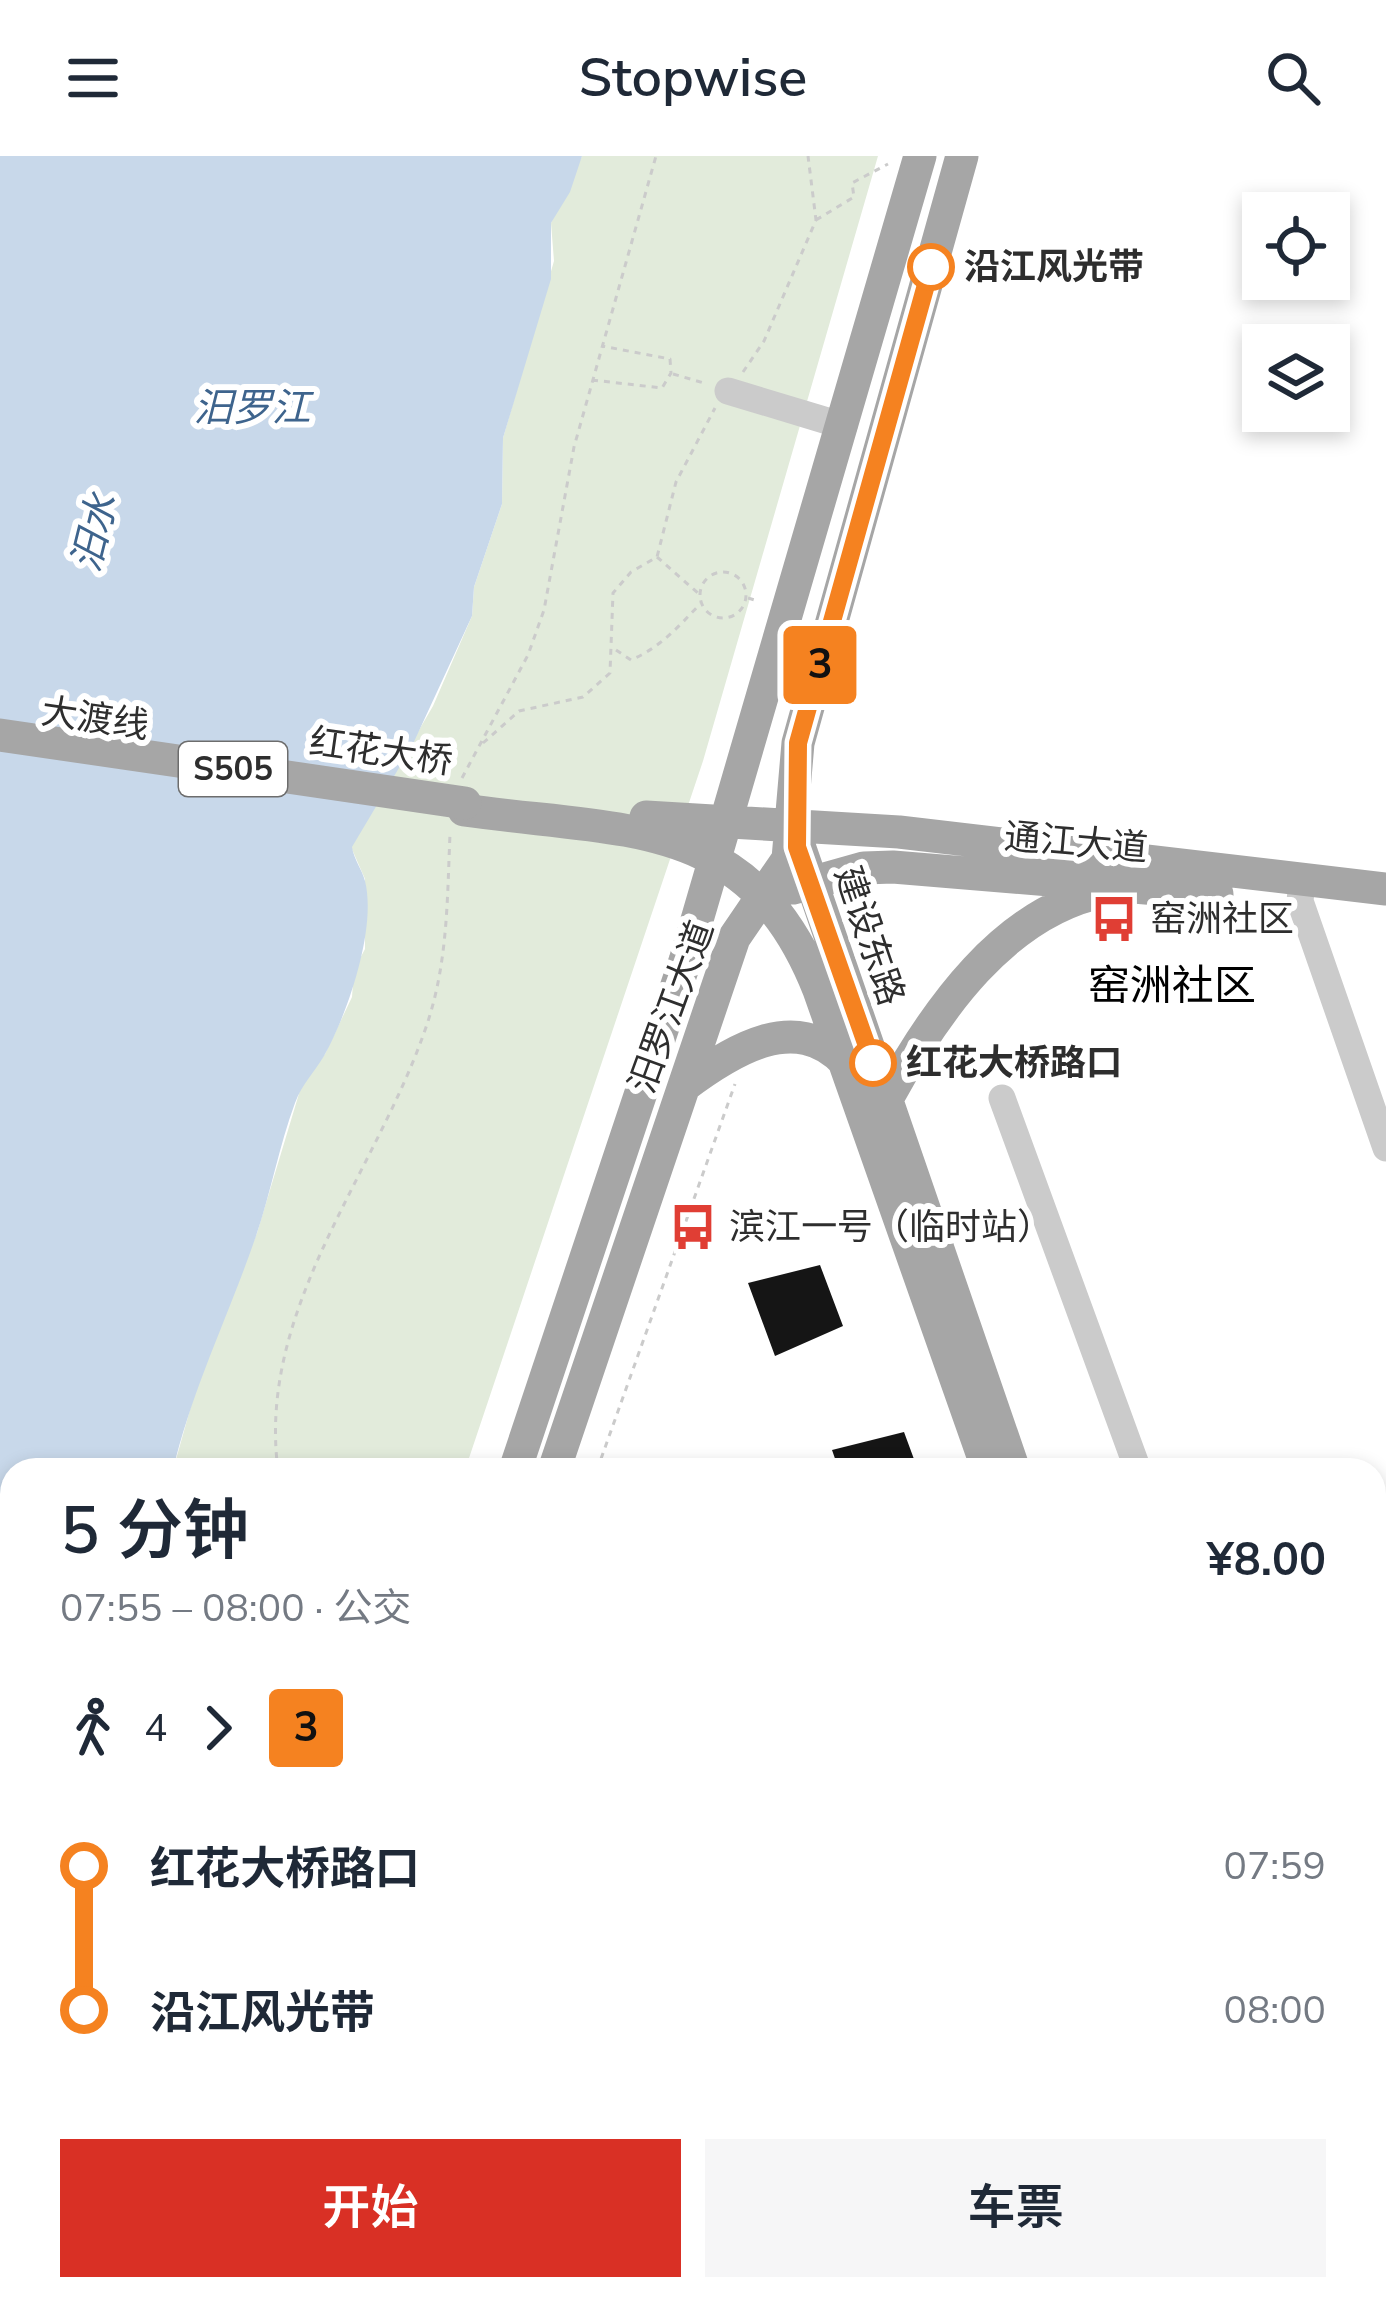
<!DOCTYPE html>
<html lang="zh">
<head>
<meta charset="utf-8">
<style>
	:root { --surface:#fff; --page:#f6f6f7; --text:#1f2937; --muted:#747a83; --accent:#d93025 }
	body { margin:0; font-family:"Nunito Sans","Noto Sans SC",sans-serif; background:var(--page); color:var(--text); height:100vh; display:flex; flex-direction:column; font-size:45px; white-space:nowrap }
	* { box-sizing:border-box; margin:0 }
	p { font-size:39px; color:var(--muted) }
	.icon { flex:none; width:66px; height:66px; fill:none; stroke:currentColor; stroke-width:2; stroke-linecap:round; stroke-linejoin:round }
	.map { position:relative; flex:1; overflow:hidden }
	.sheet { position:absolute; left:0px; top:1302px; width:1386px; height:843px; display:flex; flex-direction:column; background:var(--surface); border-radius:36px 36px 0 0; box-shadow:0 6px 18px #0003 }
	.sheet>* { flex:none }
	.badge { padding:0 24px; border-radius:9px; font-size:42px; line-height:78px }
	.controls { position:absolute; left:1242px; top:36px; display:grid; gap:24px }
	.controls a { display:grid; place-items:center; width:108px; height:108px; border-radius:0px; background:var(--surface); box-shadow:0 6px 18px #0003; font-size:60px }
	.map>.badge { position:absolute; translate:-50% -50%; box-shadow:0 0 0 6px #fff }
	.legs { display:flex; align-items:center; gap:18px; height:132px; padding:0 60px; font-size:39px }
	.legs p { margin-inline-start:auto }
	.overview { display:flex; align-items:center; justify-content:space-between; height:204px; padding:0 60px }
	h1 { font-size:66px; font-weight:600; line-height:90px }
	.cta { display:flex; gap:24px; margin-top:auto; padding:24px 60px }
	.cta a { flex:1; height:138px; border-radius:0px; background:var(--accent); color:#fff; font-size:48px; font-weight:600; line-height:138px; text-align:center }
	.cta a+a { background:var(--page); color:var(--text) }
	ul { padding:0 60px; list-style:none }
	li { display:flex; align-items:center; gap:42px; height:144px; font-size:45px }
	li i { display:grid; place-items:center; width:18px; height:100%; margin:0 15px; background:currentColor }
	li i::after { content:''; width:30px; height:30px; margin:-15px; border:9px solid; border-radius:50%; background:var(--surface) }
	li p { margin-inline-start:auto }
	li:first-child i { background:linear-gradient(#0000 50%,currentColor 0) }
	li:last-child i { background:linear-gradient(currentColor 50%,#0000 0) }
	header { display:flex; justify-content:space-between; align-items:center; height:156px; padding:0 60px; background:var(--surface); font-size:54px; font-weight:600 }
	.map>svg:first-child { display:block }
</style>
</head>
<body>
<header><svg class="icon" aria-label="menu" viewBox="0 0 24 24"><path d="M4 6h16M4 12h16M4 18h16"/></svg>Stopwise<svg class="icon" aria-label="search" viewBox="0 0 24 24"><circle cx="10" cy="10" r="6"/><path d="M15 15l6 6"/></svg></header>
<div class="map">
<svg width="1386" height="2143" viewBox="0 0 1386 2143">
	<rect width="100%" height="100%" fill="#fff"/>
	<path fill="#e2ebdb" d="M582,0H878L703,605L465,1314H173L202,1211L257,1077L301,931L325,898L352,841L354,814L365,793V723L351,691L433,550L472,460L474,431L502,348L503,282L554,105L551,67Z
		M12,1692V2133H147L144,2143H0V1711Z"/>
	<path fill="#c8d8ea" d="M0,0H582L570,36L551,67V123L503,282L502,348L474,431L472,460L412,590L352,691C354,704 362,713 365,725C377,773 347,859 324,900C314,917 302,928 295,947C279,990 271,1036 256,1080C229,1159 192,1233 173,1314H12V1692L0,1711Z"/>
	<path fill="#151515" d="M820,1109L843,1170L775,1200L748,1127Z
		M904,1276L918,1314H839L832,1294Z"/>
	<g fill="none" stroke-linecap="round" stroke-linejoin="round">
		<path stroke="#cbcbcb" stroke-width="3" stroke-dasharray="6 6" stroke-linecap="butt" d="M816,64L854,41L852,27L888,8
			M743,216L764,185L816,64L808,0
			M673,218L704,227
			M592,224L662,232L671,217L670,203L602,190
			M657,401L699,438
			M700 439a23 23 0 1 1 46 0a23 23 0 1 1-46 0Z
			M748,442L758,445
			M616,494L631,504C661,491 679,470 701,447
			M483,587L519,555L583,541L610,517L613,437L631,416L657,401L676,326L715,252
			M462,622L528,499L544,454L574,291L656,0
			M278,1314C257,1155 373,1021 424,877C448,811 447,747 450,678
			M597,1314L735,928
			M0,1741L12,1719
			M0,2008L12,1983
			M155,2143L158,2133
			M322,2143L325,2133"/>
		<path stroke="#cbcbcb" stroke-width="27" d="M728,235L844,270
			M1302,725L1300,745L1386,992
			M1002,942L1138,1314
			M1374,1465L1386,1439
			M1374,1500L1386,1475
			M1374,2088L1386,2097
			M901,2133L911,2143
			M1225,2143L1230,2133"/>
		<path stroke="#a6a6a6" stroke-width="33" d="M464,654C625,677 750,659 819,834L988,1314
			M646,661L899,676L1386,733
			M794,675L1014,1314
			M793,732L864,712L893,711L1217,738
			M684,930C732,894 796,854 845,906
			M888,941C934,857 1004,754 1106,735
			M515,1314L685,805L920,0
			M554,1314L734,782L788,703L798,587L962,0
			M1292,2133L1295,2143
			M1318,2133L1321,2143
			M238,2143L242,2133
			M277,2143L280,2133"/>
		<path stroke="#a6a6a6" stroke-width="33" d="M0,579L465,647"/>
	</g>
	<g fill="none" stroke-linecap="round" stroke-linejoin="round">
		<defs>
			<path id="line-1" d="M873,907L797,691L798,587L931,111"/>
		</defs>
		<use href="#line-1" stroke="#fff" stroke-width="27"/>
		<use href="#line-1" stroke="#f58220" stroke-width="18"/>
	</g>
	<defs>
		<symbol id="bus-bare" viewBox="-9 -9 18 18"><path d="M-5-6H5V4H4V6H2V4H-2V6H-4V4H-5ZM-3.5-4V0h7V-4ZM-3.5 1.2v1.5H-2V1.2ZM2 1.2v1.5H3.5V1.2Z" fill="#e03e34" stroke="#fff" stroke-width="2.5" paint-order="stroke"/></symbol>
	</defs>
	<g fill-rule="evenodd">
		<use href="#bus-bare" x="1081" y="730" width="66" height="66"/>
		<use href="#bus-bare" x="660" y="1038" width="66" height="66"/>
	</g>
	<g fill="#fff" stroke="#f58220" stroke-width="6">
		<circle cx="931" cy="111" r="21"/>
		<circle cx="873" cy="907" r="21"/>
	</g>
	<g text-anchor="middle" dominant-baseline="central" stroke-width="12" stroke-linejoin="round" paint-order="stroke">
		<rect fill="#fff" stroke="#6d6d6d" stroke-width="3" x="179" y="586" width="108" height="54" rx="9"/>
		<g font-size="33" font-weight="bold" fill="#2e2e2e">
			<text x="233" y="613">S505</text>
		</g>
		<g font-size="36" font-weight="bold" fill="#2e2e2e" stroke="#fff" text-anchor="start">
			<text x="964" y="111">沿江风光带</text>
			<text x="906" y="907">红花大桥路口</text>
		</g>
		<g font-size="36" fill="#2e2e2e" stroke="#fff">
			<text transform="translate(95 563) rotate(8)">大渡线</text>
			<text transform="translate(381 596) rotate(8)">红花大桥</text>
			<text transform="translate(1076 687) rotate(5)">通江大道</text>
			<text transform="translate(869 780) rotate(71)">建设东路</text>
			<text transform="translate(672 851) rotate(-70)">汨罗江大道</text>
		</g>
		<g font-size="36" fill="#2e2e2e" stroke="#fff" text-anchor="start">
			<text x="1150" y="763">窑洲社区</text>
			<text x="729" y="1071">滨江一号（临时站）</text>
		</g>
		<g font-size="39" font-style="italic" fill="#3e648d" stroke="#fff">
			<text x="252" y="252">汨罗江</text>
			<text transform="translate(95 377) rotate(-76)">汨水</text>
		</g>
		<g font-size="42" fill="#000" stroke="#fff">
			<text x="1172" y="830">窑洲社区</text>
		</g>
	</g>
</svg>
<div class="controls">
<a><svg class="icon" aria-label="locate" viewBox="0 0 24 24"><circle cx="12" cy="12" r="6"/><path d="M12 2v4M12 18v4M2 12h4M18 12h4"/></svg></a>
<a><svg class="icon" aria-label="layers" viewBox="0 0 24 24"><path d="M12 4l9 5-9 5-9-5zM3 14l9 5 9-5"/></svg></a>
</div>
<b class="badge" style="left:820px;top:509px;background:#f58220;color:#111">3</b>
<section class="sheet">
<div class="overview"><div><h1>5 分钟</h1><p>07:55 – 08:00 · 公交</p></div><b>¥8.00</b></div>
<div class="legs"><svg class="icon" aria-label="walk" viewBox="0 0 24 24"><circle cx="13" cy="4" r="2"/><path d="M13 8l-2 6 4 7M11 14l-3 7M7 12l3-4h3l4 4"/></svg>4<svg class="icon" aria-label="forward" viewBox="0 0 24 24"><path d="M9 5l7 7-7 7"/></svg><b class="badge" style="background:#f58220;color:#111">3</b></div>
<ul>
<li><i style="color:#f58220"></i><b>红花大桥路口</b><p>07:59</p></li>
<li><i style="color:#f58220"></i><b>沿江风光带</b><p>08:00</p></li>
</ul>
<div class="cta"><a>开始</a><a>车票</a></div>
</section>
</div>
</body>
</html>
